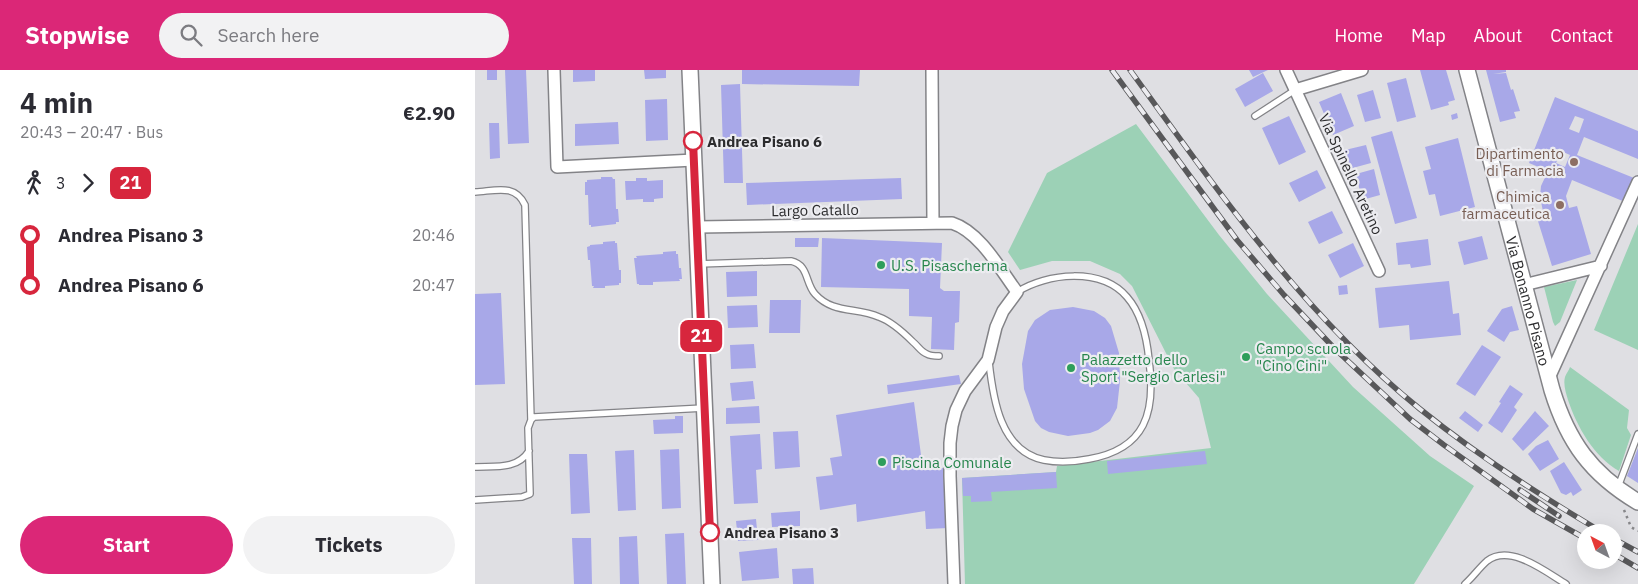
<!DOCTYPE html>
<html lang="en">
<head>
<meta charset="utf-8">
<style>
	:root { --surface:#fff; --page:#f2f2f3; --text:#2b2b33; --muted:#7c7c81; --accent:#db2777 }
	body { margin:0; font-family:"IBM Plex Sans",sans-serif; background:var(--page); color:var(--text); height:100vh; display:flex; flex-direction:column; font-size:19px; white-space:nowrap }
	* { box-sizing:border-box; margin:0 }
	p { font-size:16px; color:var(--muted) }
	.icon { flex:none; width:28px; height:28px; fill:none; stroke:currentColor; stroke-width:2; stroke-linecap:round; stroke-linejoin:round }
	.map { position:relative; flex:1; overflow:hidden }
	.sheet { display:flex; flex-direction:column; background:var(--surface); width:475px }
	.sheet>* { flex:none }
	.badge { padding:0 10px; border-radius:8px; font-size:18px; line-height:32px }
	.needle { width:32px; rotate:319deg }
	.controls { position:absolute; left:1102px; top:454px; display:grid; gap:10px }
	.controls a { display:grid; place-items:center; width:45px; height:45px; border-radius:50%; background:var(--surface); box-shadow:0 5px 20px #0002; font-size:25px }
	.map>.badge { position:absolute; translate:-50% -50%; box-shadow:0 0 0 2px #fff }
	.legs { display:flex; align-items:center; gap:8px; height:55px; padding:0 20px; font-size:16px }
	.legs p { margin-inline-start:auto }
	.head { display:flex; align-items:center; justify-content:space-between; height:85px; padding:0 20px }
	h1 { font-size:28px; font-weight:700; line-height:38px }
	.button { display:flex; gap:10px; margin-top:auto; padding:10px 20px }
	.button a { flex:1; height:58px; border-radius:30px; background:var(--accent); color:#fff; font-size:20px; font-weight:700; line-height:58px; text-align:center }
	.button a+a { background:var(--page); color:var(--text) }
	ul { padding:0 20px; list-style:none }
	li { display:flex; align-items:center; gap:18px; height:50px; font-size:19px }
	li i { display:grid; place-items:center; width:8px; height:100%; margin:0 6px; background:currentColor }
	li i::after { content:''; width:12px; height:12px; margin:-6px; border:4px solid; border-radius:50%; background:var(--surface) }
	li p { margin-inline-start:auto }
	li:first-child i { background:linear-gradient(#0000 50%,currentColor 0) }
	li:last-child i { background:linear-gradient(currentColor 50%,#0000 0) }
	header { display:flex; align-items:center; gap:30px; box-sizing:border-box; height:70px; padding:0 25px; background:var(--accent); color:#fff }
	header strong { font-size:24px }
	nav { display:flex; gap:28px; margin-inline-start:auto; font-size:18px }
	.search { width:350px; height:45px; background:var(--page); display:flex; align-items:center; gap:12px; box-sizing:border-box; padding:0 18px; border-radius:28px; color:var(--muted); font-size:19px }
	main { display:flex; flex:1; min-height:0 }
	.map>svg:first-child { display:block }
</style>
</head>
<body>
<header>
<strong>Stopwise</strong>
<div class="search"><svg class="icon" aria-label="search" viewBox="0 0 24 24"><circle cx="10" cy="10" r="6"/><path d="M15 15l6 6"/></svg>Search here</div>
<nav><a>Home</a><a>Map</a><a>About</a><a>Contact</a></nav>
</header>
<main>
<section class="sheet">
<div class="head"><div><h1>4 min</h1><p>20:43 – 20:47 · Bus</p></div><b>€2.90</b></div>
<div class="legs"><svg class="icon" aria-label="walk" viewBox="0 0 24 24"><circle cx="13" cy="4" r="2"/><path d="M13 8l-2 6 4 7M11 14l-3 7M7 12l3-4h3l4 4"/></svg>3<svg class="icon" aria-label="forward" viewBox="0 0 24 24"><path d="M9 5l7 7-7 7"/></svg><b class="badge" style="background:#d7263d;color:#fff">21</b></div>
<ul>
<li><i style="color:#d7263d"></i><b>Andrea Pisano 3</b><p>20:46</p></li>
<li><i style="color:#d7263d"></i><b>Andrea Pisano 6</b><p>20:47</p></li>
</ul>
<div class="button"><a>Start</a><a>Tickets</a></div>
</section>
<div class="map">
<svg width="1163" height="514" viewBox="0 0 1163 514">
	<rect width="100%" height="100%" fill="#dfdfe3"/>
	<path fill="#9cd1b6" d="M661,54L744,165L792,224L878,317L955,386L999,416L939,514H490L487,408L581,402L582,396L736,378L724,328L699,299L657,216L645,204L615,191H577L545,200L533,182L572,103Z
		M1163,154V280L1119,260Z
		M1102,210L1085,252L1080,256L1078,252L1069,217Z
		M1095,297L1154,340L1152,358L1156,365L1144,401C1119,387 1102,357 1093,330C1091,323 1088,314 1090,307C1091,304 1094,300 1095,297Z"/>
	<path fill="#a8a8e8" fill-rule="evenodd" d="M12,0H22V10H12Z
		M30,0H51L54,73L33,74Z
		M98,0H120V11L98,12Z
		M169,0H191V8L170,9Z
		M267,0H385L384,16L267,14Z
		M774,0H793L778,7Z
		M945,0H971L980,30L973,32L974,35L956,40Z
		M1011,0H1031V2L1018,4L1031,3L1036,20L1038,19L1045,41L1039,42L1041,48L1025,52Z
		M788,3L798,21L770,37L760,19Z
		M931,8L941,47L922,52L912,13Z
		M265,14L268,113H249L246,15Z
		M898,20L906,48L890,52L882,25Z
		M866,23L879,56L858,65L844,32Z
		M1080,27L1163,61V89L1109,67L1102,85L1159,108L1150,132L1097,110L1091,126L1094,138L1102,136L1116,184L1077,196L1062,148L1069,146L1065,127L1066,116L1073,101L1054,93ZM1100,46L1109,49L1104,63L1094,59ZM1086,81L1095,85L1090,97L1081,93Z
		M192,29L193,70L171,71L170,30Z
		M982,43L983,48L977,50L976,45Z
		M814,46L831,82L804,95L787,58Z
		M143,52L144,74L100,76V54Z
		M14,53H24L25,88L15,89Z
		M917,61L942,148L920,154L896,67Z
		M983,68L1000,137L965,146L960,124L954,125L948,101L956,99L950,77Z
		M891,75L896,93L874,99L870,80Z
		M899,99L905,125L887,130L881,104Z
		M842,100L851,118L824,132L814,113Z
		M126,107H137L138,109H140L141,139H143L144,152H141V154L116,157V155H114L113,125H110V112H112V110L126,109Z
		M161,108H172V111L188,110V128L179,129V132H168V129L151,130L150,111H161Z
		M426,108L427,129L272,135L271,113Z
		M857,141L868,163L844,174L833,152Z
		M1007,166L1013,189L989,195L983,172Z
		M320,168H344L343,177H320Z
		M347,168L467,173L465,218L469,221H485L484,252L480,253L479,280L456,279L457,247L434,246V219L346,217Z
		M953,169L956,195L936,198L935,194L923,195L921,173Z
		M140,171V173H142L144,200H146V213H144V215L130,216V218H118L119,216H117L115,190H113L112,177L115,176V175L128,174V172Z
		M878,173L889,196L865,208L853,185Z
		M201,181V184H203L204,198H206L207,209H204L205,211L178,212V215H164V214H162L159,188H162L161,186L188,184V182Z
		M282,201V226L252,227L251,202Z
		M974,211L978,244L984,243L986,265L935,270L934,255L904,258L900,218Z
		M872,215L873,224L864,225L863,216Z
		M26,223L30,314L0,315V224Z
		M295,230H326L325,263H294Z
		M282,235L283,257L253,258L252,236Z
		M1037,236L1044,260L1035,262L1029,272L1012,261L1027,239Z
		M598,237L619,241L630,248L636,256L644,283L645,311L642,338L635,351L623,360L615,363L593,366L574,362L566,358L560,351L549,319L547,294L553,261L560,250L575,240Z
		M279,274L281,298L256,299L255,275Z
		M1007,275L1026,287L1000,326L981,314Z
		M484,305L486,314L413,324L412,315Z
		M278,311L280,329L257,331L255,313Z
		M1035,315L1048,324L1039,337L1042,340L1027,363L1013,353L1026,333L1024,332Z
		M439,332L448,400L468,398L473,458L451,459L450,441L382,452L381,434L345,440L341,407L358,405L355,388L367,386L361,345Z
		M284,336L285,353L251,354V338Z
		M990,341L1008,355L1003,362L984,348Z
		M1060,341L1074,356L1048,381L1037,369Z
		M200,346H208V363L179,364L178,350L200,349Z
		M323,361L325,397L300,399L298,362Z
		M285,364L287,399L281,400L283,433L259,434L255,366Z
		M1073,370L1084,389L1065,401L1053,384L1061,376Z
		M1163,378V413L1152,406Z
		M204,379L206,438L187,439L185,380Z
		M159,380L161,440L143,441L140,381Z
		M730,381L732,394L633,404L632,391Z
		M94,384H112L115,443L96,444Z
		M1089,392L1107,420L1098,426L1096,422L1091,425L1086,423L1075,401Z
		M581,402L582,418L516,422L517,431L496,432V426H488L487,408Z
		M325,441V456L297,457L296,443Z
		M281,449L283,470L263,471L261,451Z
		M209,463L211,514H192L190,464Z
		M162,466L164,514H145L144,467Z
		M97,468H116L117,514H99Z
		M302,478L304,508L267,511L264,482Z
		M338,498L339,514H318L317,499Z"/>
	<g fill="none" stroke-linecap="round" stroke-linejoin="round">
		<defs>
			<path id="lane" d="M780,46L820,20
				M0,122C20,121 40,113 50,135L56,350
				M223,194L316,191C334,195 330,213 340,224C358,244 381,237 404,247C415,251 429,263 438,272C443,276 446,282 452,284C455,286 460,286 464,286
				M514,292C518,328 525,381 569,390C584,393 599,392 614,389C671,379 681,342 674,290C672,269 666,243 652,227C626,197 572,203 542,222
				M0,397C20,396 42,400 54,381
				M1143,417L1163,364
				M0,430L47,427L55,424L53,358L56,350L59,347L229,338
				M990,514C998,507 1004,498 1012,491C1035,473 1071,502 1091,514"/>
			<path id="street" d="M79,0L82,97L219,90
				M457,0L458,153
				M811,0L904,201
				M820,20L887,0
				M222,157L477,153C505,162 525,199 542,222L528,241L521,257L513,290L490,321L481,340L477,356L475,373V406L479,514
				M1049,215L1126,196
				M1074,308L1163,112"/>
			<g id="secondary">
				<path d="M215,0L237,514"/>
				<path id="s1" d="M992,0L1077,320C1093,372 1116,404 1163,432"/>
			</g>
		</defs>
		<use href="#lane" stroke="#838387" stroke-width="8"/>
		<use href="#street" stroke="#838387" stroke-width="14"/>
		<use href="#secondary" stroke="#838387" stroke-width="18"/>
		<path stroke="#868689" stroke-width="2.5" stroke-dasharray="2.5 4" stroke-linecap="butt" d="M1149,440L1156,457L1163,461"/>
		<use href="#lane" stroke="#fff" stroke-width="5.5"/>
		<use href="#street" stroke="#fff" stroke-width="11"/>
		<use href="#secondary" stroke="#fff" stroke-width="15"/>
		<defs>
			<path id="rail" d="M637,0L762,170L809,225L859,278L935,349L969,375L1058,439L1111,469
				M655,0C742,120 829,245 945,339C1002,385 1064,425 1127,462
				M1045,420L1084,446
				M1139,469L1163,482
				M1139,484L1163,498"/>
		</defs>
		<use href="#rail" stroke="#58585a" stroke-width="5.5"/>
		<use href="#rail" stroke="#ececf0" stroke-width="4" stroke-dasharray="11" stroke-linecap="butt"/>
	</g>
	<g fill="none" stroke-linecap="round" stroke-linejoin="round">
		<defs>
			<path id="line-1" d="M218,71L235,462"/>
		</defs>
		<use href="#line-1" stroke="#fff" stroke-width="11"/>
		<use href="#line-1" stroke="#d7263d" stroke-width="8"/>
	</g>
	<g fill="#fff" stroke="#d7263d" stroke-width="2.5">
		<circle cx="218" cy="71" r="9"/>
		<circle cx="235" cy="462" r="9"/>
	</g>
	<g fill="#8d6e63" stroke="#ececf0" stroke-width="2">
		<circle cx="1099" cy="92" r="5"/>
		<circle cx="1085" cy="135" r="5"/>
	</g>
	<g fill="#2e9e5b" stroke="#ececf0" stroke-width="2">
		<circle cx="406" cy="195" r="5"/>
		<circle cx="771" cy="287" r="5"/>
		<circle cx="596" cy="298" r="5"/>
		<circle cx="407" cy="392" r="5"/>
	</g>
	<g text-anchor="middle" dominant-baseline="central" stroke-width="4.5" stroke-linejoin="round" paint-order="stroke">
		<g font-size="15" font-weight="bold" fill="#2c2c2e" stroke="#ececf0" text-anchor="start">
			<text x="232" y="71">Andrea Pisano 6</text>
			<text x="249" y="462">Andrea Pisano 3</text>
		</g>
		<g font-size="15" fill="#785e54" stroke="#ececf0" text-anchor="end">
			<text x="1089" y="83">Dipartimento<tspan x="1089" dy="17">di Farmacia</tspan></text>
			<text x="1075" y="126">Chimica<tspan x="1075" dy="17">farmaceutica</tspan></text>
		</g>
		<g font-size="15" fill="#2c2c2e" stroke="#ececf0">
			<text transform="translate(876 104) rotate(65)">Via Spinello Aretino</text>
			<text transform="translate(340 140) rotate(-1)">Largo Catallo</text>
			<text stroke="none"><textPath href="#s1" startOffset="239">Via Bonanno Pisano</textPath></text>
		</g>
		<g font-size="15" fill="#27864d" stroke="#ececf0" text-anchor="start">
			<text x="416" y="195">U.S. Pisascherma</text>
			<text x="781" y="278">Campo scuola<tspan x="781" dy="17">"Cino Cini"</tspan></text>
			<text x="606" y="289">Palazzetto dello<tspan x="606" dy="17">Sport "Sergio Carlesi"</tspan></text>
			<text x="417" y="392">Piscina Comunale</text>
		</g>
	</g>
</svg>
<div class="controls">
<a><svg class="needle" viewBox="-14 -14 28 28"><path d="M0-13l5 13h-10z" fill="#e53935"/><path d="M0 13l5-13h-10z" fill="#7c7c81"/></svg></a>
</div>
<b class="badge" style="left:226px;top:266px;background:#d7263d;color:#fff">21</b>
</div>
</main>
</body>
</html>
